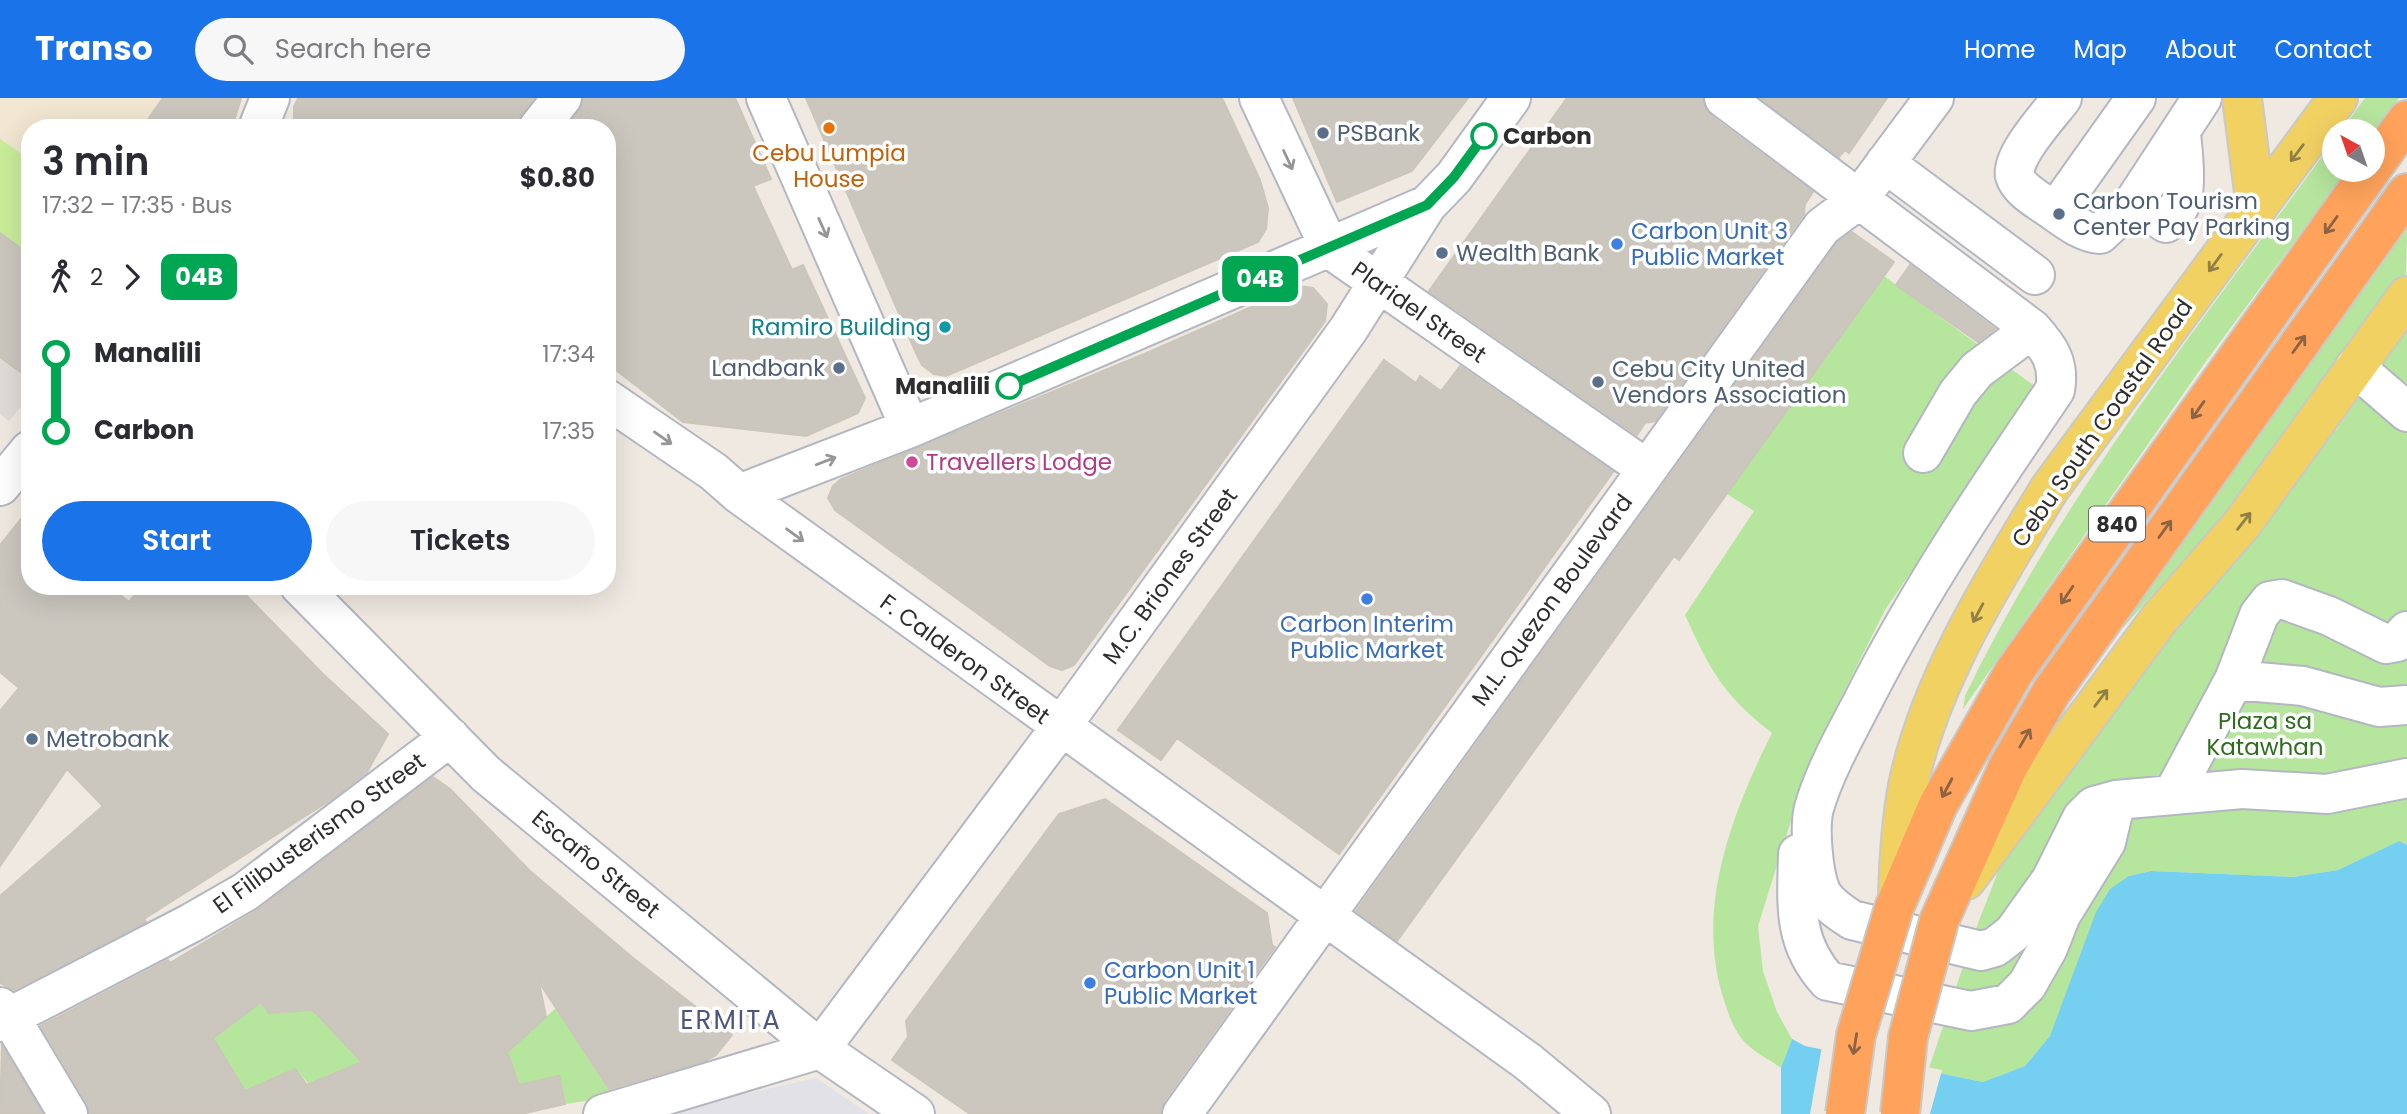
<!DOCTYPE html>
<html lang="en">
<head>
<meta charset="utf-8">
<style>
	:root { --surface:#fff; --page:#f7f7f7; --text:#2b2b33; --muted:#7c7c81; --accent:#1a73e8 }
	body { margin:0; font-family:Poppins,sans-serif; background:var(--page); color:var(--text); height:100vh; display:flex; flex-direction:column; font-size:26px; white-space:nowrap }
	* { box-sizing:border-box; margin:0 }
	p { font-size:23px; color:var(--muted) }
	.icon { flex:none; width:38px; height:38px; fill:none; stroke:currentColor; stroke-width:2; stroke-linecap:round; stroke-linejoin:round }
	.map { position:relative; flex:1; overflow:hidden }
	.details { position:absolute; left:21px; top:21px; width:595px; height:476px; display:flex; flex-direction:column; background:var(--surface); border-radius:28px; box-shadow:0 7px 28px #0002 }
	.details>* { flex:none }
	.badge { padding:0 14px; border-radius:10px; font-size:24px; line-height:46px }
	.needle { width:46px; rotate:320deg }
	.fabs { position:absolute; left:2322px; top:21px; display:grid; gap:14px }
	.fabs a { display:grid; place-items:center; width:63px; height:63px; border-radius:50%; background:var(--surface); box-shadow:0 7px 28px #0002; font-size:35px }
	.map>.badge { position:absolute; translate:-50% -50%; box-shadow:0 0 0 4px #fff }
	.legs { display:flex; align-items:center; gap:10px; height:77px; padding:0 21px; font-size:23px }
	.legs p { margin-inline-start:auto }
	.head { display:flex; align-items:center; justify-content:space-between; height:119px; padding:0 21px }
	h1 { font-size:38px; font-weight:600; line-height:52px }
	.button { display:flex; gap:14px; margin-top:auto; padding:14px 21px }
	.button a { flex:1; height:80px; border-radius:42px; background:var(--accent); color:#fff; font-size:28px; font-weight:600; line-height:80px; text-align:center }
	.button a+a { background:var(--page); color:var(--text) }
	ul { padding:0 21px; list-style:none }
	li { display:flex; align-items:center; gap:24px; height:77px; font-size:26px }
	li i { display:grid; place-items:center; width:10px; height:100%; margin:0 9px; background:currentColor }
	li i::after { content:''; width:18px; height:18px; margin:-9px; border:5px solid; border-radius:50%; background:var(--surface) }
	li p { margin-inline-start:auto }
	li:first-child i { background:linear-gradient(#0000 50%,currentColor 0) }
	li:last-child i { background:linear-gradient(currentColor 50%,#0000 0) }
	header { display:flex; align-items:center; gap:42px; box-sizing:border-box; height:98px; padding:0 35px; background:var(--accent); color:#fff }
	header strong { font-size:33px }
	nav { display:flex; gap:38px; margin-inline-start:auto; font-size:24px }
	.search { width:490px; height:63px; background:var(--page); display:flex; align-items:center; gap:18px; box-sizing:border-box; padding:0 24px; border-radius:38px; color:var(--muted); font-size:26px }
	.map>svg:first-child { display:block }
</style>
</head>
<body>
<header>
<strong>Transo</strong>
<div class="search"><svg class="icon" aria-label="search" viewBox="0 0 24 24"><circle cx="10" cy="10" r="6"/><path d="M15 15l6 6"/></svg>Search here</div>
<nav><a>Home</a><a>Map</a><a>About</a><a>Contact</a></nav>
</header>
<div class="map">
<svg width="2407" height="1016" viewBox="0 0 2407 1016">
	<rect width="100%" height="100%" fill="#efe9e1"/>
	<path fill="#e3e1e8" d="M816,980L869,1016H653Z"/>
	<path fill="#f0e6d1" d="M0,0H241L232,30H30V282L0,260Z"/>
	<path fill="#b6e59e" d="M2365,0H2399L2373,36V33H2341Z
		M2334,42V72H2347L2204,266L1963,611L1965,598C2062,396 2204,222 2334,42Z
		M2407,129L2406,176L2244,394L2071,588Z
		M1884,178L2037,290L1885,512L1811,659L1758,828L1763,873L1777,914L1792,941L1781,970C1769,961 1751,953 1742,941C1731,927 1726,909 1721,892C1697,805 1733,713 1772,635C1723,597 1710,572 1685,517L1754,413L1727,396Z
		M2407,231V747L2399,743L2338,772L2293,779L2151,773L2129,778L2050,938L2025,968L1983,984L1928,973L1975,833L2001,766L2067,655L2337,331Z
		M261,904L270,915L328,912L323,923L344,945L353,938L367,977L350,973L309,986L295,971L245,993L198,915Z
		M556,910L613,999L565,1006L559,978L519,987L507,954Z"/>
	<path fill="#c9ec9a" d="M0,41L30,62V156L0,134Z"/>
	<path fill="#dfdcd8" d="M0,260L30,282V298L9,323L0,316Z"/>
	<path fill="#75cff0" d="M2399,743L2407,747V1016H1781V970L1792,941L1805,948L1983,984L2025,968L2050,938L2096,814L2110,791L2129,778L2151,773L2293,779L2338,772Z"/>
	<path fill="#efe9e1" d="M1822,948L1942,972L1930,1016H1810Z"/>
	<path fill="#cbc7bf" stroke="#cbc5ba" stroke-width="2" fill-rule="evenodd" d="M163,0H241L232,30H142Z
		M298,0H534L521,17L517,30H294V9Z
		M583,0H735L771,81L753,88L792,172L803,167L865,300L858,315L806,338L683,324L607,265V30H566L579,13Z
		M806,0H1222L1260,82L1268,110L1266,131L1258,144L946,278L934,276L922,267L916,255Z
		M1293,0H1468L1412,73L1337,104Z
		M1567,0H1703L1711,18L1813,94L1805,106L1804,116L1655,323L1645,325L1637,337L1429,193Z
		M1760,0H1887L1849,55L1845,52L1839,59Z
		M1852,134L1894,164L1679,462L1674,458L1397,843L1356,813L1838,144Z
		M0,135L30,157V281L0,259Z
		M1910,167L1995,231L1978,244L1896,187Z
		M1299,188L1313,190L1327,206L1325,223L1074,567L1062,572L1050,568L835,412L828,400L833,388L841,381L1149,254Z
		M1384,262L1416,285L1420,278L1441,293L1460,268L1613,374L1339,756L1177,640L1161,662L1118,632Z
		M30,410V488H109L129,504L141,488H237L324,577L388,636L367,674L335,699L144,821L146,824L14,892L0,885V798L103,708L67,671L0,768V613L19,590L0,574V447Z
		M433,679L450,691L530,773L633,860L732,937L716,957L705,963L609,991L539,884L546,919L507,954L519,987L559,978L565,1006L521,1016H90L87,1005L41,928L168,862L170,865L256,813ZM261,904L269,915L313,912L362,964L307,987L295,971L245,993L213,940Z
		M1105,701L1267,815L1272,847L1275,849L1164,1003L1161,1016H970L892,962L908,939L906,923L1059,716Z
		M2,948L43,1016H0Z"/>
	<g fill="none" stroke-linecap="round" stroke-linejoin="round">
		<defs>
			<path id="minor" d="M766,0L910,330
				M1259,0L1330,151L1647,371
				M1724,0L2032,231C2049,250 2060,265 2055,292C1987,392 1920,491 1865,599C1847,634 1825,672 1814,710C1809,729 1813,775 1821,794C1827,806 1841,815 1852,822L1981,853L1995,849L2013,835L2051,782L2082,720L2094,708L2116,702L2242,691L2327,696L2407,680
				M2062,0C2050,16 2010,59 2015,78C2019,92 2040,103 2051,111C2065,121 2083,135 2100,136L2134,104L2202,0
				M258,30L270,0
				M538,30L562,0
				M1885,65L2035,177
				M2134,104L2166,125C2192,108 2183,62 2181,34
				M2055,114L2136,0
				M2355,269L2407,314
				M607,301L714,374L739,396L1527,963L1591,1016
				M1923,355L1958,295L1977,272L2032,231
				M0,388L30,352
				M739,396L910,330L1427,107
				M300,488L486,676L820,951L915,1016
				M2234,582L2259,517L2270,503L2282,501L2329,518L2386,546L2397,544L2407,533
				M2173,696L2234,582L2303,588L2379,609L2407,607
				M1798,756C1797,805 1792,844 1828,883L1971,913L2008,906L2027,887L2048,850L2061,817L2106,744L2116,702
				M0,909L10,919L68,1016
				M0,924L191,825L245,794L450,639
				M820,951L1060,630L1348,232L1427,107L1454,79L1511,0
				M603,1016L820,951
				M1182,1016L1822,129L1858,102L1934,0"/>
			<path id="major" d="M2242,0L2256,110
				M1966,782L2160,520L2242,426L2407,198
				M1898,800C1899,762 1901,725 1908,688C1929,584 1995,480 2050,390L2338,0"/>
			<path id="highway" d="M2373,69L2407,22
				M1894,810L1938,707L2014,574L2371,72
				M1939,823L2008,669L2052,593L2407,95"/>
		</defs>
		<use href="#minor" stroke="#b4b7c1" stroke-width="42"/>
		<use href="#major" stroke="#c9c9c9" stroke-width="42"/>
		<use href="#highway" stroke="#c9c9c9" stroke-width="42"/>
		<use href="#minor" stroke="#fff" stroke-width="38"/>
		<use href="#major" stroke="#f2d163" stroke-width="38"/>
		<use href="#highway" stroke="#ffa35c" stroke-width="38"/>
		<defs>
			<path id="highway-bridge" d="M1845,1016L1856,937L1894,810
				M1900,1016L1908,939L1939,823"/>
		</defs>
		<use href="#highway-bridge" stroke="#c9c9c9" stroke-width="42" stroke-linecap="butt"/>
		<use href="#highway-bridge" stroke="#ffa35c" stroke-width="38"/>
	</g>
	<defs><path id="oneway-shaft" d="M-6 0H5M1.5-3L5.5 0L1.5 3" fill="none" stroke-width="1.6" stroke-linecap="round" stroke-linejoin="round" transform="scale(1.75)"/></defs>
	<g stroke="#908048">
		<use href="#oneway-shaft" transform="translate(2297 55) rotate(127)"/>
		<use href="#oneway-shaft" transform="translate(2215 165) rotate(126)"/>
		<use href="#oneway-shaft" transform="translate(2244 423) rotate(-52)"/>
		<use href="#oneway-shaft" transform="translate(1978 515) rotate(118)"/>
		<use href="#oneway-shaft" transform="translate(2101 600) rotate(-53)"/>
	</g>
	<g stroke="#969696">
		<use href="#oneway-shaft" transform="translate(1288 62) rotate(65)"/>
		<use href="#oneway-shaft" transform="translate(823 130) rotate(66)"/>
		<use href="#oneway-shaft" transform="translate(663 340) rotate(35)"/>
		<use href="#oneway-shaft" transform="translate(826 363) rotate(-21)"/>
		<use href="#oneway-shaft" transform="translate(795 437) rotate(36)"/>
	</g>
	<g stroke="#8c6343">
		<use href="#oneway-shaft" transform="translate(2331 127) rotate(126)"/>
		<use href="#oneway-shaft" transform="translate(2299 246) rotate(-54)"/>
		<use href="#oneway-shaft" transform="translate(2198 312) rotate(125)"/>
		<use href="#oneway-shaft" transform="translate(2165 431) rotate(-54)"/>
		<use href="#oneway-shaft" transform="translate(2067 497) rotate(124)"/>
		<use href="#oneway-shaft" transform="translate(2025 640) rotate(-60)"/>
		<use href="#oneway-shaft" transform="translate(1947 690) rotate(118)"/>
		<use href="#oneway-shaft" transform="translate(1855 946) rotate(99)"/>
	</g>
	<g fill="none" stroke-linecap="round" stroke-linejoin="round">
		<defs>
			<path id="line-1" d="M1009,288L1427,107L1454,79L1484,38"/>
		</defs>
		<use href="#line-1" stroke="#fff" stroke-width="16"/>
		<use href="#line-1" stroke="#00a651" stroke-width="10"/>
	</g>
	<circle fill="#e8710a" stroke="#fff" stroke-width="2.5" cx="829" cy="30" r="7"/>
	<g fill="#5c6f8a" stroke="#fff" stroke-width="2.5">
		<circle cx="1323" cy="35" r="7"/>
		<circle cx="2059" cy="116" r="7"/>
		<circle cx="1442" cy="155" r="7"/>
		<circle cx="839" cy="270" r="7"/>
		<circle cx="1598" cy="284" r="7"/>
		<circle cx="32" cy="641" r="7"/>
	</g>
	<g fill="#fff" stroke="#00a651" stroke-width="3.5">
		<circle cx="1484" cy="38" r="12"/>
		<circle cx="1009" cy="288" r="12"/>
	</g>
	<g fill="#3f7fe0" stroke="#fff" stroke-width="2.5">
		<circle cx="1617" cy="146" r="7"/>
		<circle cx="1367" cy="501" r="7"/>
		<circle cx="1090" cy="885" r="7"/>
	</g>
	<circle fill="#0f9aa8" stroke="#fff" stroke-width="2.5" cx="945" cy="229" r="7"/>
	<circle fill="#d1479c" stroke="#fff" stroke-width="2.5" cx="912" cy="364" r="7"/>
	<g text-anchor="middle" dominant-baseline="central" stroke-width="7" stroke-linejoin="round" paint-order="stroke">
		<rect fill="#fff" stroke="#6d6d6d" stroke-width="2" x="2089" y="408.5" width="56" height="35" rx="5"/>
		<g font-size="21" font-weight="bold" fill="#2e2e2e">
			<text x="2117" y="426">840</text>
		</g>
		<g font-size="23" fill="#4e5e75" stroke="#fff" text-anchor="start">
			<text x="1337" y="35">PSBank</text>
			<text x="2073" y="103">Carbon Tourism<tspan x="2073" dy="26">Center Pay Parking</tspan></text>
			<text x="1456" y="155">Wealth Bank</text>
			<text x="825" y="270" text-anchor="end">Landbank</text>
			<text x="1612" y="271">Cebu City United<tspan x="1612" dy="26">Vendors Association</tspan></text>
			<text x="46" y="641">Metrobank</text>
		</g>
		<g font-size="23" font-weight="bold" fill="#2e2e2e" stroke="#fff" text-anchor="start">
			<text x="1503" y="38">Carbon</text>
			<text x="990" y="288" text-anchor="end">Manalili</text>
		</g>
		<g font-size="23" fill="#c56008" stroke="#fff">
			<text x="829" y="55">Cebu Lumpia<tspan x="829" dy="26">House</tspan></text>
		</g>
		<g font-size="23" fill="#366cbe" stroke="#fff" text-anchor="start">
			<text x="1631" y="133">Carbon Unit 3<tspan x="1631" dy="26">Public Market</tspan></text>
			<text x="1367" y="526" text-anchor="middle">Carbon Interim<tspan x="1367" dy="26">Public Market</tspan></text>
			<text x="1104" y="872">Carbon Unit 1<tspan x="1104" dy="26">Public Market</tspan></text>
		</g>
		<g font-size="23" fill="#2e2e2e" stroke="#fff">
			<text transform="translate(1419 214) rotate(35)">Plaridel Street</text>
			<text transform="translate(2102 325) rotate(-55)">Cebu South Coastal Road</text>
			<text transform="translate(1170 478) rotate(-54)">M.C. Briones Street</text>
			<text transform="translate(1552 502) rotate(-54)">M.L. Quezon Boulevard</text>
			<text transform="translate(965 561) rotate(36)">F. Calderon Street</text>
			<text transform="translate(319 735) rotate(-36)">El Filibusterismo Street</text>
			<text transform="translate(596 766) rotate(39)">Escaño Street</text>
		</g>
		<g font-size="23" fill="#0d838f" stroke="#fff" text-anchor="end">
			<text x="931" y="229">Ramiro Building</text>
		</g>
		<g font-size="23" fill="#b23c85" stroke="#fff" text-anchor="start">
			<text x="926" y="364">Travellers Lodge</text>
		</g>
		<g font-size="23" fill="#2c6e1b" stroke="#fff">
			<text x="2265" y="623">Plaza sa<tspan x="2265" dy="26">Katawhan</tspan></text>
		</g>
		<g font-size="26" letter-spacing="2" fill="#4d5680" stroke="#fff">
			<text x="731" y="922">ERMITA</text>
		</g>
	</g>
</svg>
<div class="fabs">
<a><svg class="needle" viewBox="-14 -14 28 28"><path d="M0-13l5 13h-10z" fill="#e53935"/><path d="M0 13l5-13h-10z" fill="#7c7c81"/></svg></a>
</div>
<b class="badge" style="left:1260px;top:181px;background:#00a651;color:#fff">04B</b>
<section class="details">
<div class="head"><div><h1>3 min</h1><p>17:32 – 17:35 · Bus</p></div><b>$0.80</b></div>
<div class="legs"><svg class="icon" aria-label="walk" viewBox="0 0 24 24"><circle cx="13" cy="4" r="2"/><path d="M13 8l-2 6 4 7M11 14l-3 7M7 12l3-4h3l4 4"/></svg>2<svg class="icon" aria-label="forward" viewBox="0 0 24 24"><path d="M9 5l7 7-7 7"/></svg><b class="badge" style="background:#00a651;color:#fff">04B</b></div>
<ul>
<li><i style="color:#00a651"></i><b>Manalili</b><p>17:34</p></li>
<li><i style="color:#00a651"></i><b>Carbon</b><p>17:35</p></li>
</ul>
<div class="button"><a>Start</a><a>Tickets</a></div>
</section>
</div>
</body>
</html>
